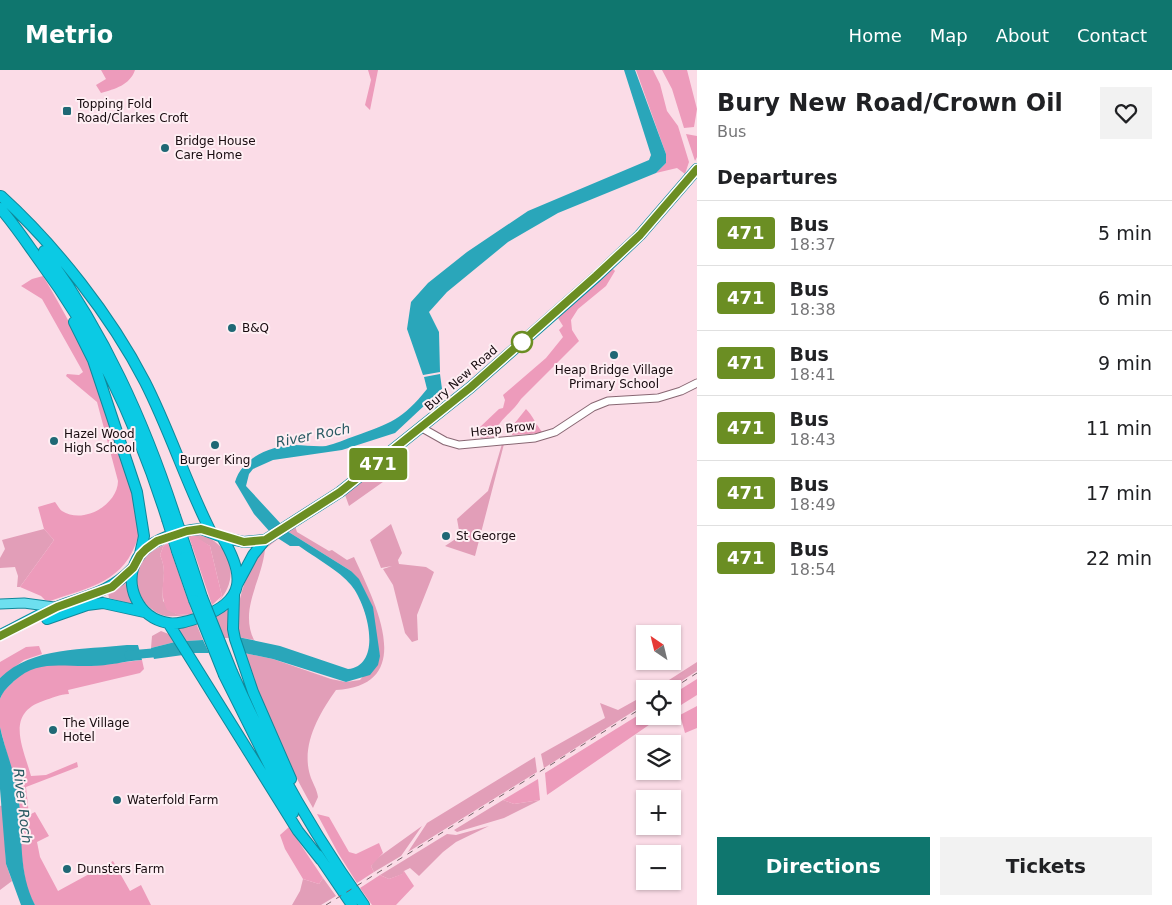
<!DOCTYPE html>
<html lang="en">
<head>
<meta charset="utf-8">
<style>
	:root { --surface:#fff; --page:#f2f2f2; --text:#202124; --muted:#757577; --line:#e0e0e0; --accent:#0f766e }
	body { margin:0; font-family:"DejaVu Sans",sans-serif; background:var(--page); color:var(--text); height:100vh; display:flex; flex-direction:column; font-size:19px; white-space:nowrap }
	* { box-sizing:border-box; margin:0 }
	p { font-size:16px; color:var(--muted) }
	.icon { flex:none; width:28px; height:28px; fill:none; stroke:currentColor; stroke-width:2; stroke-linecap:round; stroke-linejoin:round }
	.map { position:relative; flex:1; overflow:hidden }
	.sheet { display:flex; flex-direction:column; background:var(--surface); width:475px }
	.sheet>* { flex:none }
	.badge { padding:0 10px; border-radius:4px; font-size:18px; line-height:32px }
	.needle { width:32px; rotate:325deg }
	.fabs { position:absolute; left:636px; top:555px; display:grid; gap:10px }
	.fabs a { display:grid; place-items:center; width:45px; height:45px; border-radius:0px; background:var(--surface); box-shadow:0 1px 4px #0004; font-size:25px }
	.map>.badge { position:absolute; translate:-50% -50%; box-shadow:0 0 0 2px #fff }
	h2 { padding:0 20px; font-size:19px; line-height:45px }
	.round { display:grid; place-items:center; flex:none; width:52px; height:52px; border-radius:0px; background:var(--page) }
	.summary { display:flex; align-items:center; justify-content:space-between; height:85px; padding:0 20px }
	h1 { font-size:24px; font-weight:600; line-height:38px }
	.action { display:flex; gap:10px; margin-top:auto; padding:10px 20px }
	.action a { flex:1; height:58px; border-radius:0px; background:var(--accent); color:#fff; font-size:20px; font-weight:600; line-height:58px; text-align:center }
	.action a+a { background:var(--page); color:var(--text) }
	ul { padding:0; list-style:none }
	li { display:flex; align-items:center; gap:15px; height:65px; padding:0 20px; border-top:1px solid var(--line) }
	li div { flex:1 }
	li b { display:block; font-size:19px }
	li em { font-style:normal }
	li .badge { min-width:55px; font-weight:700; text-align:center }
	header { display:flex; align-items:center; gap:30px; box-sizing:border-box; height:70px; padding:0 25px; background:var(--accent); color:#fff }
	header strong { font-size:24px }
	nav { display:flex; gap:28px; margin-inline-start:auto; font-size:18px }
	main { display:flex; flex:1; min-height:0 }
	.map>svg:first-child { display:block }
</style>
</head>
<body>
<header>
<strong>Metrio</strong>
<nav><a>Home</a><a>Map</a><a>About</a><a>Contact</a></nav>
</header>
<main>
<div class="map">
<svg width="697" height="835" viewBox="0 0 697 835">
	<rect width="100%" height="100%" fill="#fbdce7"/>
	<path fill="#e29eb8" d="M502,374H504L475,486L445,476L460,466L457,449L488,421Z
		M381,396L390,407L349,436L344,422Z
		M391,454L402,483L398,490L399,494L426,497L434,502L417,545L418,570L412,572L405,563L393,515L383,499L392,496L381,498L370,470Z
		M295,456L297,462L329,481L332,480L347,490L354,487C374,531 419,615 336,620C319,644 301,675 310,705C312,712 317,719 318,727L313,738C284,688 263,637 244,583L273,589L331,609L346,612L360,610L380,586L351,501L287,461Z
		M44,459L54,470L20,517H17L18,506L15,497L0,498V488L5,479L2,470Z
		M188,464C197,465 206,465 214,471C235,486 236,514 218,532L222,526L210,476Z
		M276,467L278,469L265,479C262,511 239,539 254,570L238,567C234,531 247,492 276,467Z
		M168,473L163,477L160,485C168,503 161,512 163,531L176,544L193,545C185,545 174,547 166,546C144,541 129,514 140,494C146,483 157,478 168,473Z
		M127,510L132,534L109,528L108,523Z
		M231,537V568H224L215,546Z
		M196,553L203,570L186,571L177,558Z
		M161,561L171,565L175,572L151,578L152,566Z
		M697,592V601L669,619H655Z
		M645,625V634L544,698L541,684L605,648L600,633L618,640Z
		M535,687L537,702L408,782L427,753Z
		M503,730L514,734L540,730L504,748L457,762L454,760Z
		M3,735L6,794L12,811L0,820V736Z
		M422,756L401,786L374,802L371,796L376,789Z
		M489,756L456,772L443,782L419,806L410,798L404,801L403,804L389,809L380,805L447,764L456,765Z
		M323,808L336,826L321,835H292L300,821L303,809L319,814Z"/>
	<path fill="#ed9bbb" d="M101,0H135C130,15 115,19 101,23L96,15L106,9Z
		M368,0H378L370,40L365,35L371,10Z
		M636,0H653L660,14L667,41L678,56L689,92L685,104L677,98L656,103L666,93V84Z
		M662,0H687L697,39L694,57L684,58L672,19Z
		M686,64L697,66V87L695,91Z
		M611,197L615,201L606,216L578,239L571,250L572,260L579,271L521,329C512,344 497,349 494,367L480,368L483,366L479,358L499,339L503,338L505,330L503,325L546,288L563,267L559,260L563,256L558,248L559,245Z
		M43,206C89,282 131,377 140,466L138,467C125,512 90,517 50,531L45,530L41,526L20,517L54,470L44,459L38,437L55,432C57,434 59,439 62,441C84,455 118,434 118,411L97,332L66,306L67,304L79,305L83,302L42,229L21,216L32,209Z
		M526,339C533,346 536,355 543,363L512,365L514,354Z
		M188,464L195,466L210,476L222,526L212,535Z
		M168,473L193,545L176,544L167,540C156,516 170,508 160,485L163,477Z
		M39,576L42,584L24,590L0,608V592L26,577Z
		M142,590L144,599L140,603L68,620L69,624C60,624 52,628 43,631C5,644 23,677 31,706L46,705L77,692L78,697L26,717L29,745L35,742L49,766L37,772L40,787L58,821L113,791L130,821L141,815L151,835H35L27,821L20,777L19,731L0,657V629L3,622L20,605L37,596L66,594L92,596Z
		M697,609V625L673,640V624Z
		M697,636V658L685,663L680,645Z
		M645,641V646H662L547,725L545,703Z
		M538,709L540,730L514,734L503,730Z
		M317,744L329,747L349,782L356,784L379,773L383,783L371,796L374,802L357,813L338,783Z
		M289,757L323,808L319,814L303,809L285,779L280,765Z
		M404,801L414,816L396,835H372L360,818L380,805L389,809L402,804Z"/>
	<path fill="#2aa6ba" d="M624,0H635L666,84V93L656,103L558,143L508,172L447,222L429,242L439,262L440,302L423,305L407,259L411,232L428,213L467,182L528,141L649,90L651,85Z
		M440,304L442,319L395,363L342,380L273,390L253,399L249,404L246,416L281,454L270,462L254,444L235,412C242,388 271,375 295,375C305,375 316,377 326,376C335,374 346,369 355,366C391,353 402,350 427,319L424,307Z
		M287,461L351,501L359,509L373,537L380,586L378,595L370,605L346,612L273,589L244,583L238,567L280,576L348,599C384,595 367,534 351,515C340,501 314,487 299,476H290L276,467Z
		M203,570L209,583H193L186,571Z
		M175,572L183,585L154,589L151,578Z
		M127,575H138L142,590C125,591 108,596 91,596C62,597 38,589 14,611C8,617 3,621 0,629V608C33,576 84,580 127,575Z
		M0,657C5,681 17,707 19,732C23,767 18,802 35,835H21L6,794L0,719Z"/>
	<g fill="none" stroke-linecap="round" stroke-linejoin="round">
		<path stroke="#2aa6ba" stroke-width="9" d="M129,585L164,582"/>
		<defs>
			<path id="minor" d="M422,358L445,371L459,375L535,368L555,362L593,337L608,331L658,328L681,321L697,313"/>
			<path id="major" d="M0,534L24,533L54,537"/>
			<path id="highway" d="M1,126C56,176 111,246 145,312C170,361 186,413 211,462
				M0,138C15,155 28,175 41,193C99,271 138,357 167,449
				M44,181C104,262 144,351 175,446
				M74,252L93,290L137,422L144,466L140,484
				M201,459L222,467C245,505 246,531 201,547C191,550 179,555 168,553C138,548 123,515 137,489C148,470 180,460 201,459Z
				M222,467L244,472L265,470
				M186,478L202,527
				M177,481L194,530
				M237,515L253,485L265,470L340,422L471,317L597,206L640,165L697,99
				M234,525L233,559L235,569L253,622L291,709
				M47,549L87,535L103,533L144,542
				M169,554L298,761L321,790
				M0,565C20,556 38,544 59,536C89,525 110,522 133,498
				M232,602C268,684 312,762 364,835
				M224,605L293,743
				M318,785L352,835"/>
		</defs>
		<use href="#minor" stroke="#886773" stroke-width="9"/>
		<use href="#major" stroke="#10889a" stroke-width="11"/>
		<use href="#highway" stroke="#10889a" stroke-width="12"/>
		<use href="#minor" stroke="#fff" stroke-width="7"/>
		<use href="#major" stroke="#6ddfef" stroke-width="9"/>
		<use href="#highway" stroke="#0bcae4" stroke-width="10"/>
		<path stroke="#766269" stroke-width="1" stroke-dasharray="6 6" stroke-linecap="butt" d="M672,619L697,603
			M326,835L645,636"/>
		<defs>
			<path id="highway-bridge" d="M175,446L186,478
				M167,449L177,481
				M202,527L232,602
				M194,530L224,605"/>
		</defs>
		<use href="#highway-bridge" stroke="#10889a" stroke-width="12" stroke-linecap="butt"/>
		<use href="#highway-bridge" stroke="#0bcae4" stroke-width="10"/>
	</g>
	<g fill="none" stroke-linecap="round" stroke-linejoin="round">
		<defs>
			<path id="line" d="M0,566L57,537L112,517L133,498L140,485L146,479L157,471L187,461L201,459L244,472L265,470L340,422L471,317L596,206L640,165L697,99"/>
		</defs>
		<use href="#line" stroke="#fff" stroke-width="11"/>
		<use href="#line" stroke="#6b8e23" stroke-width="8"/>
	</g>
	<g fill="#1f6875" stroke="#feeef3" stroke-width="2">
		<rect x="62" y="36" width="10" height="10" rx="2.5"/>
		<circle cx="165" cy="78" r="5"/>
		<circle cx="232" cy="258" r="5"/>
		<circle cx="614" cy="285" r="5"/>
		<circle cx="54" cy="371" r="5"/>
		<circle cx="215" cy="375" r="5"/>
		<circle cx="446" cy="466" r="5"/>
		<circle cx="53" cy="660" r="5"/>
		<circle cx="117" cy="730" r="5"/>
		<circle cx="67" cy="799" r="5"/>
	</g>
	<circle fill="#fff" stroke="#6b8e23" stroke-width="2.5" cx="522" cy="272" r="10"/>
	<g text-anchor="middle" dominant-baseline="central" stroke-width="4" stroke-linejoin="round" paint-order="stroke">
		<g font-size="12" fill="#180c10" stroke="#feeef3" text-anchor="start">
			<text x="77" y="34">Topping Fold<tspan x="77" dy="14">Road/Clarkes Croft</tspan></text>
			<text x="175" y="71">Bridge House<tspan x="175" dy="14">Care Home</tspan></text>
			<text x="242" y="258">B&amp;Q</text>
			<text x="614" y="300" text-anchor="middle">Heap Bridge Village<tspan x="614" dy="14">Primary School</tspan></text>
			<text x="64" y="364">Hazel Wood<tspan x="64" dy="14">High School</tspan></text>
			<text x="215" y="390" text-anchor="middle">Burger King</text>
			<text x="456" y="466">St George</text>
			<text x="63" y="653">The Village<tspan x="63" dy="14">Hotel</tspan></text>
			<text x="127" y="730">Waterfold Farm</text>
			<text x="77" y="799">Dunsters Farm</text>
		</g>
		<g font-size="12" fill="#180c10" stroke="#feeef3">
			<text transform="translate(461 308) rotate(-41)">Bury New Road</text>
			<text transform="translate(503 359) rotate(-6)">Heap Brow</text>
		</g>
		<g font-size="14" font-style="italic" fill="#2a5a63" stroke="#feeef3">
			<text transform="translate(313 365) rotate(-11)">River Roch</text>
			<text transform="translate(23 736) rotate(83)">River Roch</text>
		</g>
	</g>
</svg>
<div class="fabs">
<a><svg class="needle" viewBox="-14 -14 28 28"><path d="M0-13l5 13h-10z" fill="#e53935"/><path d="M0 13l5-13h-10z" fill="#757577"/></svg></a>
<a><svg class="icon" aria-label="locate" viewBox="0 0 24 24"><circle cx="12" cy="12" r="6"/><path d="M12 2v4M12 18v4M2 12h4M18 12h4"/></svg></a>
<a><svg class="icon" aria-label="layers" viewBox="0 0 24 24"><path d="M12 4l9 5-9 5-9-5zM3 14l9 5 9-5"/></svg></a>
<a>+</a>
<a>−</a>
</div>
<b class="badge" style="left:378px;top:394px;background:#6b8e23;color:#fff">471</b>
</div>
<section class="sheet">
<div class="summary"><div><h1>Bury New Road/Crown Oil</h1><p>Bus</p></div><a class="round"><svg class="icon" aria-label="heart" viewBox="0 0 24 24"><path d="M12 20l-8-8c-3-5 5-10 8-4 3-6 11-1 8 4z"/></svg></a></div>
<h2>Departures</h2>
<ul>
<li><span class="badge" style="background:#6b8e23;color:#fff">471</span><div><b>Bus</b><p>18:37</p></div><em>5 min</em></li>
<li><span class="badge" style="background:#6b8e23;color:#fff">471</span><div><b>Bus</b><p>18:38</p></div><em>6 min</em></li>
<li><span class="badge" style="background:#6b8e23;color:#fff">471</span><div><b>Bus</b><p>18:41</p></div><em>9 min</em></li>
<li><span class="badge" style="background:#6b8e23;color:#fff">471</span><div><b>Bus</b><p>18:43</p></div><em>11 min</em></li>
<li><span class="badge" style="background:#6b8e23;color:#fff">471</span><div><b>Bus</b><p>18:49</p></div><em>17 min</em></li>
<li><span class="badge" style="background:#6b8e23;color:#fff">471</span><div><b>Bus</b><p>18:54</p></div><em>22 min</em></li>
</ul>
<div class="action"><a>Directions</a><a>Tickets</a></div>
</section>
</main>
</body>
</html>
